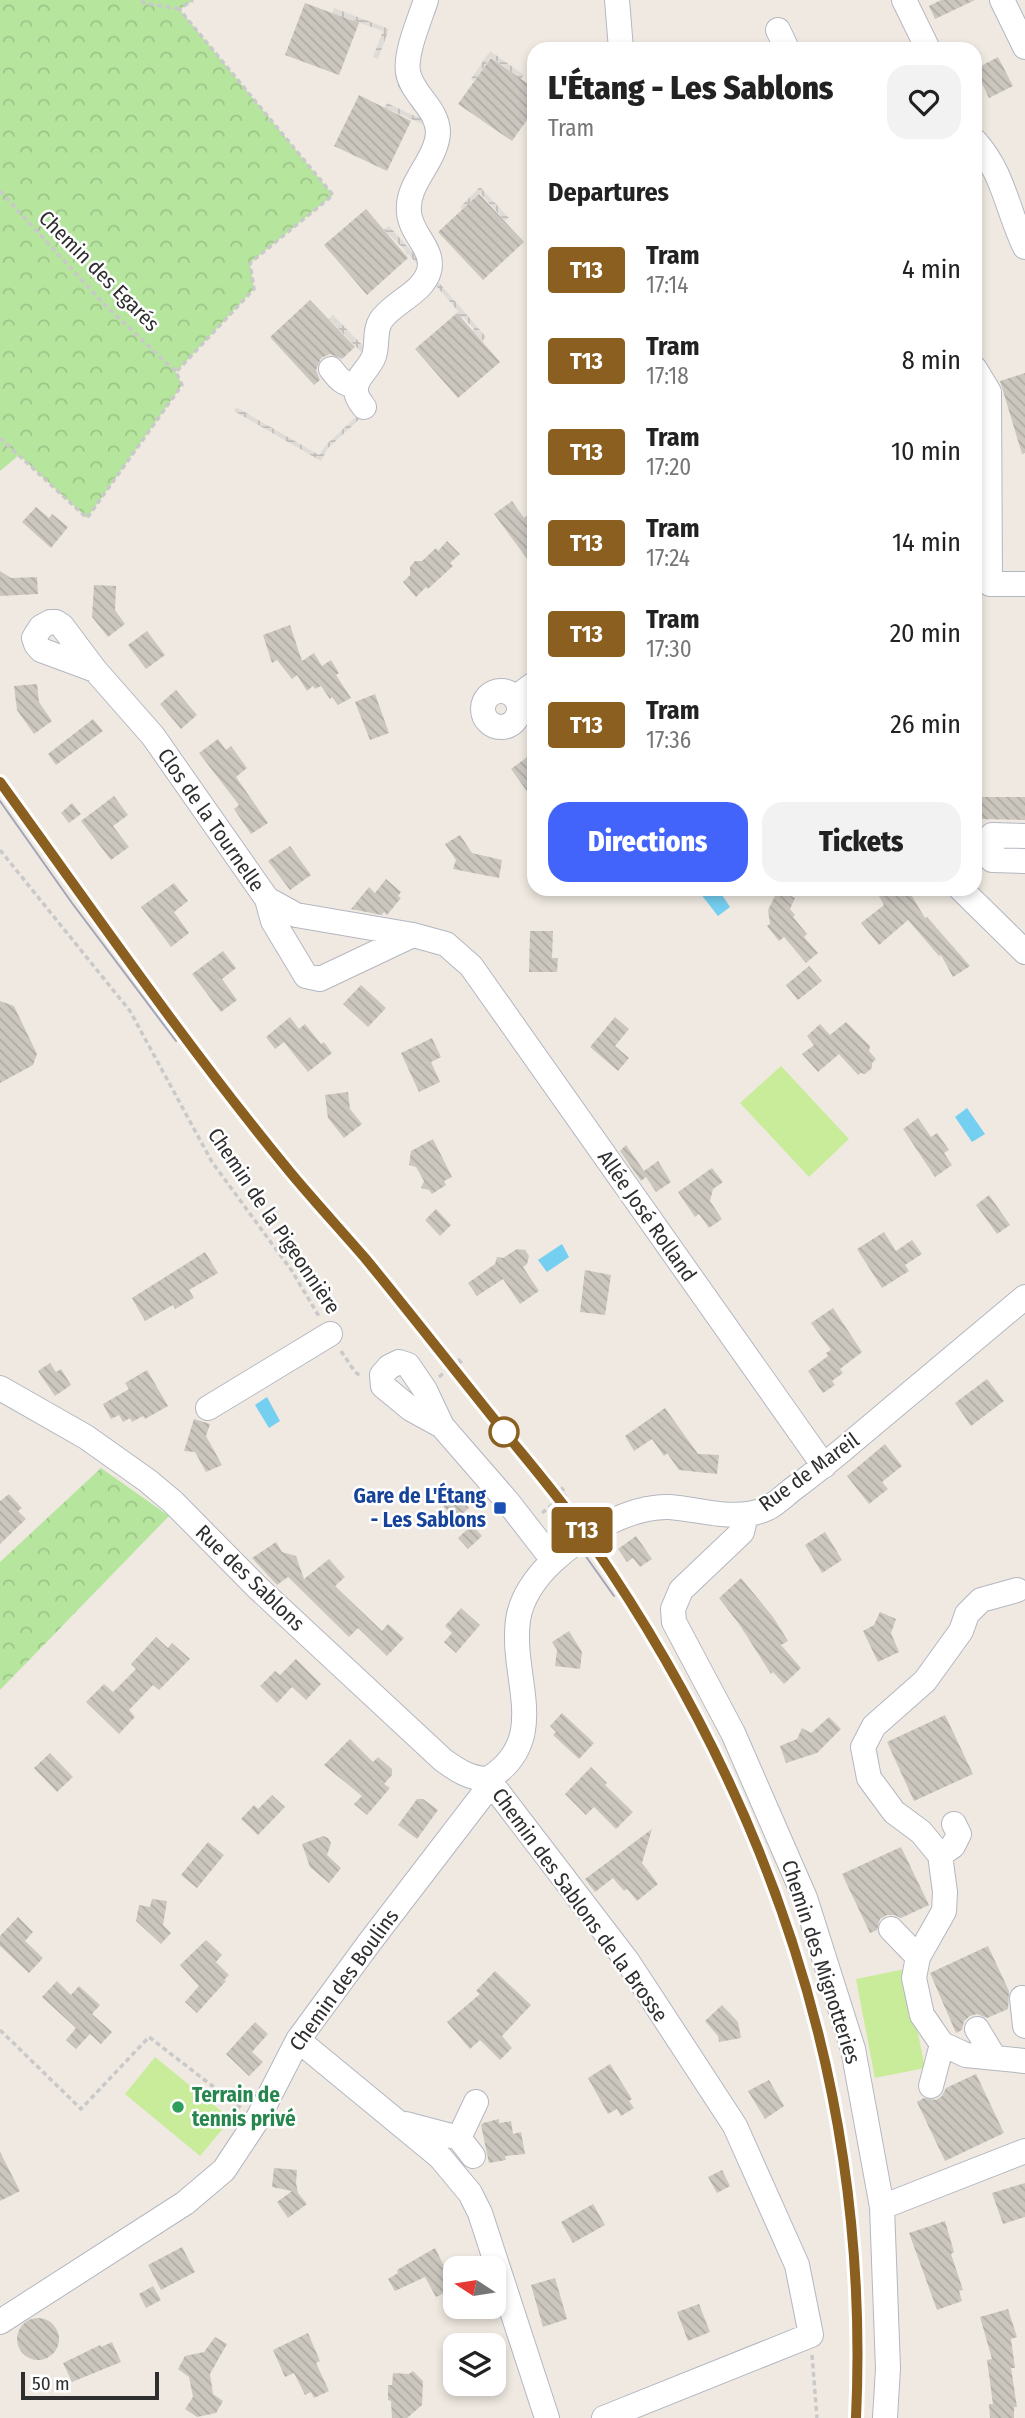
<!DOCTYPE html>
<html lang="en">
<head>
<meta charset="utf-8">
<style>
	:root { --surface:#fff; --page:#f2f2f2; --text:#222; --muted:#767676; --accent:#4264fb }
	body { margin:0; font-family:"Fira Sans Condensed",sans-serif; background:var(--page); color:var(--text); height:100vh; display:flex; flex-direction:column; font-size:26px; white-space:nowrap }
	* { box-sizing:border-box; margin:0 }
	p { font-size:23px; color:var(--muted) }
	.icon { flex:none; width:38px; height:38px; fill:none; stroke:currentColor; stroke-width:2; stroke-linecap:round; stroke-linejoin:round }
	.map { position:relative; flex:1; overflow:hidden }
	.drawer { position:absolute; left:527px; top:42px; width:455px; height:854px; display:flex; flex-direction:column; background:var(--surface); border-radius:21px; box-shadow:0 4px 10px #0003 }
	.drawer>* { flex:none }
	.badge { padding:0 14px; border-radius:5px; font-size:24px; line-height:46px }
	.needle { width:46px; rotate:282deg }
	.buttons { position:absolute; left:443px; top:2256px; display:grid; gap:14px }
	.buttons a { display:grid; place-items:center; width:63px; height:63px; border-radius:14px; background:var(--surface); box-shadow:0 4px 10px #0003; font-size:35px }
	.scale { position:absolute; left:21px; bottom:18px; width:138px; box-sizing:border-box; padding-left:7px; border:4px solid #2e2e2e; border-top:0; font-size:19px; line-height:24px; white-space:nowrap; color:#2e2e2e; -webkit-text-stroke:5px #fff; paint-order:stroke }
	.map>.badge { position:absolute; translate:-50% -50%; box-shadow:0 0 0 4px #fff }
	h2 { padding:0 21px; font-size:26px; line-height:63px }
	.round { display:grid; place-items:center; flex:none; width:74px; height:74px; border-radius:21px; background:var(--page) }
	.headline { display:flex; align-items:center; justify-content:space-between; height:119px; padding:0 21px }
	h1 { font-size:33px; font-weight:800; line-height:52px }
	.button { display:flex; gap:14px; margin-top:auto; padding:14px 21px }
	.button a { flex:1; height:80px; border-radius:21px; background:var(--accent); color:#fff; font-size:28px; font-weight:800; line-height:80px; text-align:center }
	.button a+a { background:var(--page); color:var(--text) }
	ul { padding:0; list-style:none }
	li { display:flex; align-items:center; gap:21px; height:91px; padding:0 21px }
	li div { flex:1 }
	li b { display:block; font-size:26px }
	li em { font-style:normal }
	li .badge { min-width:77px; font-weight:700; text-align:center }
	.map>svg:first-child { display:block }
</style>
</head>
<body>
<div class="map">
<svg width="1025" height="2418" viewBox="0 0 1025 2418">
	<defs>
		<pattern id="forest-crowns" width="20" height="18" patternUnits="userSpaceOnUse" patternTransform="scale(1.75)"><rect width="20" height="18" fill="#b6e59e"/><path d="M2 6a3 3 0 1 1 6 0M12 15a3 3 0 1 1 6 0" fill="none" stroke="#9dc588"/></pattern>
		<pattern id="plaza-grid" width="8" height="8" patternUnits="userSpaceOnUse" patternTransform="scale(1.75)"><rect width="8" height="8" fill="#dfdcd8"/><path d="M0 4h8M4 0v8" fill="none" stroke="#c0bdba"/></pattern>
		<pattern id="building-back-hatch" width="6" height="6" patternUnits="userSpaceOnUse" patternTransform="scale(1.75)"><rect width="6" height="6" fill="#cbc7bf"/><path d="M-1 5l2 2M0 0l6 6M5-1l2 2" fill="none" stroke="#afaba4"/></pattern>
	</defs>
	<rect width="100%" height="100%" fill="#efe9e1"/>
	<path fill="url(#forest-crowns)" d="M0,0H193L180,10L333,195L250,263L254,289L176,372L182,385L87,518L19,455L0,471Z
		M101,1468L169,1516L0,1690V1562Z"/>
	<path fill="#c9ec9a" d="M781,1066L849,1139L809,1177L740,1103Z
		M905,1969L925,2068L875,2078L856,1979Z
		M155,2057L231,2119L200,2156L125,2094Z"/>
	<path fill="url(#plaza-grid)" d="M334,8L389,29L378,59L373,57L383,31L332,13Z
		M490,51L524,75L521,79L491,57L474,81L471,79Z
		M398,74L430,127L385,108L387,103L419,118L398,86L395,75Z
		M480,187L509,218L505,221L480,193L462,210L460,207Z
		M389,226L423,264L420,267L408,254L406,255L405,250L384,230Z
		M434,277L486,337L482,341L473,331L474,329L463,317L461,318L457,313L458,311L432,281Z
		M333,315L368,351L366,357L329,319Z
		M236,407L319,455L326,445L360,413L363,416L328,448L321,461L234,411Z"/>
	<path fill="#75cff0" d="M705,889H718L730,907L718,916L700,893Z
		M967,1108L985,1134L972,1142L955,1117Z
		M562,1244L569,1257L547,1272L538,1260Z
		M267,1397L280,1421L269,1428L255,1405Z"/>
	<path fill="url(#building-back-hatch)" d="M941,0H975L935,19L929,6Z
		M305,3L359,23L339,75L285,55Z
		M998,57L1013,86L989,98L975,69Z
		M491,58L534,88V110L512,141L458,104Z
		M359,95L411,121L387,171L334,146Z
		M479,194L524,242L483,280L438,232Z
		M366,209L408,258L367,295L324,245Z
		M310,300L355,347L342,359L330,354L321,358L316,370L320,380L314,385L270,337Z
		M457,313L500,362L458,398L415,349Z
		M1025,373V453L1022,454L1000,381Z
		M512,501L524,518L534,511V568L494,514Z
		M36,507L49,518L52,514L68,527L51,548L22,522Z
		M447,541L460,554L450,563L453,566L428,589L426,587L416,597L403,582L410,575V567L415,561H422L436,548L438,551Z
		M0,571L11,578L37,577L38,594L0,596Z
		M94,585L116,586L115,610L125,624L108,637L92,617Z
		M290,625L302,661L314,653L322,666L331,660L339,673L336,675L351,698L338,705L332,697L330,699L321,686L315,689L313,686L307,691L297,675L292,679L277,660L272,663L263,635Z
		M147,631L165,655L146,669L128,645Z
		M37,684L39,702L52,721L34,734L17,710L14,686Z
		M176,690L197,715L181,729L160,704Z
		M375,694L389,733L370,740L355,702Z
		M93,719L103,731L56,765L48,754Z
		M218,739L226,750L231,746L247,768L236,777L268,823L251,834L234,809L239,805L199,753Z
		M534,752V801L511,769Z
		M114,796L128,815L113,826L129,847L111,860L81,821Z
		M979,797H1025V820L975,819V801H979Z
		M72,803L81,814L69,823L61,813Z
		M460,835L472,853L502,860L499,878L453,869L456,860L445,844Z
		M290,846L311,875L290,890L268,861Z
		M386,879L401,892L398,896L401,898L387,915L384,912L382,915L351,909L369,887L375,893Z
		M174,883L188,901L174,912L189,933L171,947L141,907Z
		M875,889H897L900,894L904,893L906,896L910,893L925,918L927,917L970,966L953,977L941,955L939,956L908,920L879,945L861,923L884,905Z
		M778,890L795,898L790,909L795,915L793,917L807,934L804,937L818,953L806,963L784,937L779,941L767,926L770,924L768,910Z
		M530,931H553L552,958H558L557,972H529Z
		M223,951L236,968L222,979L237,1000L221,1012L192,974Z
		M809,966L822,981L798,1000L786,985Z
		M361,985L386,1008L368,1027L343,1004Z
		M0,1001L14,1006L37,1054L33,1065L0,1083Z
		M290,1017L299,1029L305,1024L321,1044L324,1042L332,1053L308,1072L284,1042L275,1049L266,1037Z
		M615,1017L629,1029L615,1046L629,1058L618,1071L590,1047Z
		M846,1022L870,1046L869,1051L876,1059L872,1063V1068L865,1074L861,1073L858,1075L839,1054L818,1072L802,1054L814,1045L807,1036L820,1024L830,1035Z
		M432,1038L441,1057L431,1062L440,1082L419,1092L401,1053Z
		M348,1092L350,1109L362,1124L344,1138L328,1118L325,1095Z
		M918,1118L931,1137L937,1133L949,1150L944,1153L952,1165L935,1177L903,1129Z
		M433,1139L452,1177L444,1181L446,1185L432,1194L429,1190L421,1188L424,1181L416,1167L409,1165L411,1151Z
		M626,1145L644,1171L658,1161L671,1182L656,1192L646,1177L641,1181L620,1151Z
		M712,1168L723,1182L713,1189L710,1201L722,1219L709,1228L699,1214L695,1217L678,1192Z
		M989,1195L1010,1225L997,1234L976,1205Z
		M436,1209L451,1225L440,1236L425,1220Z
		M884,1232L896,1251L912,1240L922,1254L905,1265L909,1271L882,1288L857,1249Z
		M517,1249L525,1250L529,1256L527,1264L523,1267L539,1291L520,1304L503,1279L477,1296L468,1283L495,1264L497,1257L503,1258Z
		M205,1252L218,1273L189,1290L194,1298L175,1309L173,1305L145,1321L132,1298Z
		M585,1270L611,1275L605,1315L580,1312Z
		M833,1308L862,1352L840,1369L843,1373L832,1381L835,1385L823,1393L808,1371L828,1356L826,1353L831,1350L811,1323Z
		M50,1363L56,1372L61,1369L71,1385L55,1396L38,1371Z
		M147,1370L168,1406L145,1419L143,1416L132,1422L130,1418L123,1422L119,1415L111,1419L103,1404L129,1389L125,1383Z
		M987,1379L1004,1401L971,1426L955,1403Z
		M665,1408L698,1454L719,1455L717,1474L679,1470L667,1453L664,1456L652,1439L634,1451L625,1436Z
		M194,1419L210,1424L206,1436L222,1465L206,1472L195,1452L184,1451Z
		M885,1444L902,1466L882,1482L888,1489L869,1504L847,1476Z
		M9,1494L22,1508L18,1511L26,1519L0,1544V1501Z
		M457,1494L469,1508L455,1520L443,1506Z
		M472,1525L482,1536L468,1549L458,1538Z
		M825,1532L842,1560L822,1573L805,1545Z
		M636,1536L652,1559L640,1567L633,1558L627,1562L618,1549Z
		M276,1542L282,1552L296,1556L304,1579L329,1559L345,1577L335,1586L382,1631L388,1624L404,1638L387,1656L358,1628L349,1637L288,1577L277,1585L252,1558Z
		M741,1578L773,1617L788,1641L781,1645L801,1668L784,1684L773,1672L771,1674L739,1624L719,1598Z
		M461,1608L480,1625L456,1653L444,1642L452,1633L445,1626Z
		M880,1612L896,1619L891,1633L899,1652L878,1662L863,1631L874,1625Z
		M569,1631L582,1652L580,1669L555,1666L557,1650L552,1642Z
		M156,1637L168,1648L172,1643L190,1659L159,1690L153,1685L129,1710L135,1717L119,1734L86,1702L104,1684L113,1692L136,1669L131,1664Z
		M296,1659L321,1684L306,1700L292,1687L277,1703L260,1686L275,1671L280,1675Z
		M562,1713L594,1743L579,1759L553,1735L556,1732L550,1726Z
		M945,1715L973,1774L914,1801L887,1742Z
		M829,1717L841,1729L817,1753L786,1763L780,1746L797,1739L802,1728L811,1733Z
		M350,1739L373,1762L378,1757L392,1769V1775L384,1784L390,1788L367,1815L354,1804L362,1796L324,1765Z
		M50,1753L73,1777L57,1792L34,1768Z
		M591,1767L607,1783L605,1785L633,1812L616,1829L594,1807L586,1815L565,1794Z
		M272,1795L285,1807L258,1835L241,1819L254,1805L258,1809Z
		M417,1799H423L438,1810L417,1839L398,1825Z
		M652,1829L642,1863L658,1884L637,1901L627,1889L624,1891L613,1878L595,1892L585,1879Z
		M323,1836L328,1838L331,1843L327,1855L341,1868L329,1883L310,1867L302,1844Z
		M208,1842L224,1855L197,1888L181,1875Z
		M901,1847L929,1905L901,1918L894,1915H887L880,1919L877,1930L870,1933L842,1874Z
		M152,1899L167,1901L163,1925L171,1933L161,1944L136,1921L139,1905L150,1907Z
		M18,1917L33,1932L25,1941L43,1958L29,1973L0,1946V1936Z
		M206,1940L222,1955L216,1962L229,1975L224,1980L226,1981L197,2013L185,2002L199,1986L180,1965Z
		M988,1946L1009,1991L1008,2009L987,2018L977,2014L970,2016L964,2021L962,2030L956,2033L930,1973Z
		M495,1971L531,2005L502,2036L512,2048L500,2060L480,2040L470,2049L447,2022L480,1994L476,1991Z
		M57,1981L71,1995L79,1986L100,2005L92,2014L112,2032L101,2044L90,2034L76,2049L66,2040L76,2028L42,1997Z
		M722,2005L738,2022L741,2038L719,2042L718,2036L705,2021Z
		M255,2022L268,2034L252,2052L263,2062L249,2076L226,2054Z
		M610,2064L632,2099L629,2101L634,2108L621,2116L617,2109L608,2114L588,2078Z
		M976,2074L1004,2133L945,2161L917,2102L924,2098L936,2100L942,2096L946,2088Z
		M769,2080L784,2106L765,2119L748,2091Z
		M499,2119V2123L511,2121L513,2134L521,2132L525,2154L505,2156L506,2160L489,2163L481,2125L483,2123Z
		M0,2152L20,2191L0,2201Z
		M274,2168L297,2170L296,2183L298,2193L307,2204L288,2218L277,2202L292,2191L272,2187Z
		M722,2170L730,2186L717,2193L708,2177Z
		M1025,2183V2217L1003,2224L992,2193Z
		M593,2204L605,2225L573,2243L561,2222Z
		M945,2221L954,2252L951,2254L963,2290L959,2291L962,2301L937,2310L909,2233Z
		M182,2247L195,2272L161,2290L148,2265Z
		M435,2248L455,2288L436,2297L425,2277L395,2291L388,2279L398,2273L397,2270Z
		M555,2278L567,2319L543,2327L531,2285Z
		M153,2286L161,2300L146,2308L139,2294Z
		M699,2304L710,2332L688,2341L677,2312Z
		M1008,2309L1017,2337L1011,2339L1015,2368H1011L1017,2407H1014V2418H990L989,2404H993L987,2360L992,2359L980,2317Z
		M17 2339a21 21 0 1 1 42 0a21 21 0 1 1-42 0Z
		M308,2333L320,2361L316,2363L329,2391L314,2398L311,2392L305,2395L294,2373L285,2377L273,2350Z
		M215,2337L227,2344L210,2374L213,2394L223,2401L216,2413L197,2417L185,2409L193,2397L189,2377L178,2369L185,2356L204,2352Z
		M112,2342L121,2362L72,2382L63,2363L100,2345L101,2347Z
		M413,2371L423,2381L422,2405L407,2418H392L391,2401L388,2400V2385H392L393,2373L409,2374Z"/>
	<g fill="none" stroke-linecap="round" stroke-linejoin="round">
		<defs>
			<path id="minor" d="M617,0L621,49
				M904,0L928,49
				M1002,0L1025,47
				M778,30L787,49
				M975,141C1004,173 1007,210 1025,247
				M331,369C338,378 344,386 356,384
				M975,369L989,392L990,584H1025
				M364,407C359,401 355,395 356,388C357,376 370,368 374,356C378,344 374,331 381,320C393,302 423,293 429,271C435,249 410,234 409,212C406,183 436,162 438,133C438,108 412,95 408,72C405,52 420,19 426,0
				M95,670L41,650L36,644L34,638L41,627L50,622H56L62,626L95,670L153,736L267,899L296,915L413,935L446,944L471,966L824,1466
				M483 709a18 18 0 1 1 36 0a18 18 0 1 1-36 0Z
				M515,698L534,684
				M1025,836L992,835V860L1025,861
				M961,889L1025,952
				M267,899L273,921L306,976L320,979L413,935
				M0,1388L86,1437L148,1481L173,1502L258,1588L443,1760C457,1770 470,1779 488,1779
				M208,1408L330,1334
				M442,1426L411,1409L383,1386L382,1375L389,1367L399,1362L408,1365L425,1390L442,1426L507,1501L553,1560
				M746,1515L742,1532L681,1590L673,1609L674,1622L733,1733L805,1898L853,2049L882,2207L888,2368L885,2418
				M1017,1590L981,1600L967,1614L961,1631L925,1681L874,1726L863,1747L869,1778L894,1812L921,1832L940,1855L945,1892L944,1911L918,1957L914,1978L922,2015L942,2044L966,2055L1025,2061
				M488,1779L628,1962L735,2126L797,2265L811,2335L604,2418
				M488,1779C552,1739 510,1679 518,1620C521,1598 536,1577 552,1562C581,1535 628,1506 669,1507C701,1509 737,1523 768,1508C777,1503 785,1495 793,1489C816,1472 838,1454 859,1436C914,1390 970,1343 1025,1297
				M940,1855L953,1846L959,1834L954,1824
				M891,1929L918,1957
				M1022,1998L1025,2026
				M977,2029L994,2057
				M298,2040L440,2157L470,2193L480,2213L547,2418
				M931,2086L942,2044
				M406,2124L459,2138L473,2156
				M459,2138L476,2102
				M882,2207L1025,2151
				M0,2322L185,2203L224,2170L257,2120L298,2040L369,1943L491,1784"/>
		</defs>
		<use href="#minor" stroke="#b4b7c1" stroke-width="26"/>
		<path stroke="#c9c9c9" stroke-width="3.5" stroke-dasharray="5 3.5" stroke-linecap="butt" d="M142,0L144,3L179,9
			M0,191L103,303L176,372
			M0,438L87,518L182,385L176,372L254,289L250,263L333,195L179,9L193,0
			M0,850L130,1011L212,1162L292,1271L320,1318
			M341,1351L355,1372L362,1377
			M439,1377L459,1360L463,1365
			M542,1513L566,1494L561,1487
			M0,2030L81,2109L149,2037L241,2108
			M812,2355L817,2418"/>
		<use href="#minor" stroke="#fff" stroke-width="24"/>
		<path stroke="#a3a6b8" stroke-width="2" d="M0,782C94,913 187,1047 290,1172C314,1201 340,1229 364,1258C413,1317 460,1377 508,1436C535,1471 565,1505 590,1541C628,1596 664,1652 695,1711C811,1926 867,2175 856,2418
			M0,801L72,903L176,1041
			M553,1510L614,1596"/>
	</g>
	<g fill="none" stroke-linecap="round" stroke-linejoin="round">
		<defs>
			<path id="line" d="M0,782C95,913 187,1047 290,1172C314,1201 340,1229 365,1258C411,1314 456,1372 502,1429C532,1466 563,1502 590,1541C772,1804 871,2096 856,2418"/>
		</defs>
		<use href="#line" stroke="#fff" stroke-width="16"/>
		<use href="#line" stroke="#8a5f20" stroke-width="10"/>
	</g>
	<circle fill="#fff" stroke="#8a5f20" stroke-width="3.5" cx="504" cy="1432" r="14"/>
	<rect fill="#1a4fb4" stroke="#fff" stroke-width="2.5" x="493" y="1501" width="14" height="14" rx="3.5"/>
	<circle fill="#2e9e5b" stroke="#fff" stroke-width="2.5" cx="178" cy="2107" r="7"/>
	<g text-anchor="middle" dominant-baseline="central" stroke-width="5" stroke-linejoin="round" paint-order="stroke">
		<g font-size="21" fill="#2e2e2e" stroke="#fff">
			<text transform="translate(99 271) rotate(45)">Chemin des Egarés</text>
			<text transform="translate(211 820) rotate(55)">Clos de la Tournelle</text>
			<text transform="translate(647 1216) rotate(55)">Allée José Rolland</text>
			<text transform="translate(274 1221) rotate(56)">Chemin de la Pigeonnière</text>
			<text transform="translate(809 1472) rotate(-36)">Rue de Mareil</text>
			<text transform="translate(250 1578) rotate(44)">Rue des Sablons</text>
			<text transform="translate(580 1905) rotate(54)">Chemin des Sablons de la Brosse</text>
			<text transform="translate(821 1962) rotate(72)">Chemin des Mignotteries</text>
			<text transform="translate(344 1980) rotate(-54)">Chemin des Boulins</text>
		</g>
		<g font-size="21" font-weight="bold" fill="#164399" stroke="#fff" text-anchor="end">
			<text x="486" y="1496">Gare de L'Étang<tspan x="486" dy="24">- Les Sablons</tspan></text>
		</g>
		<g font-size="21" font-weight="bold" fill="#27864d" stroke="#fff" text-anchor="start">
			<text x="192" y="2095">Terrain de<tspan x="192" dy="24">tennis privé</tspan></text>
		</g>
	</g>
</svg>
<div class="buttons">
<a><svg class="needle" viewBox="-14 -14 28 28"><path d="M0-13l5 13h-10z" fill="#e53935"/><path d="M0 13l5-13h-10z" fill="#767676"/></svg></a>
<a><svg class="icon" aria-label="layers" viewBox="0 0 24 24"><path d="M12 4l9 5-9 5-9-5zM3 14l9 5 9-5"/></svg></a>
</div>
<div class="scale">50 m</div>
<b class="badge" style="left:582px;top:1530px;background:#8a5f20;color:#fff">T13</b>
<section class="drawer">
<div class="headline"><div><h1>L'Étang - Les Sablons</h1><p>Tram</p></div><a class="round"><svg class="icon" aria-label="heart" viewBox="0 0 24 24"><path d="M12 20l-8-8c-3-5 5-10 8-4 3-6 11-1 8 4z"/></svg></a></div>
<h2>Departures</h2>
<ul>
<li><span class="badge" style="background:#8a5f20;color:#fff">T13</span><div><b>Tram</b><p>17:14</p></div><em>4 min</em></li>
<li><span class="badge" style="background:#8a5f20;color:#fff">T13</span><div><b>Tram</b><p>17:18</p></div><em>8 min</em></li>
<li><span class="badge" style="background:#8a5f20;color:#fff">T13</span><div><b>Tram</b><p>17:20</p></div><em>10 min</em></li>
<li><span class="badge" style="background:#8a5f20;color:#fff">T13</span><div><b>Tram</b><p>17:24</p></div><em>14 min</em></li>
<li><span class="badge" style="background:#8a5f20;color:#fff">T13</span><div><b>Tram</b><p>17:30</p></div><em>20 min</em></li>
<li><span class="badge" style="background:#8a5f20;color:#fff">T13</span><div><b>Tram</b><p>17:36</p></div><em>26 min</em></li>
</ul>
<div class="button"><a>Directions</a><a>Tickets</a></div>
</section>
</div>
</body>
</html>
